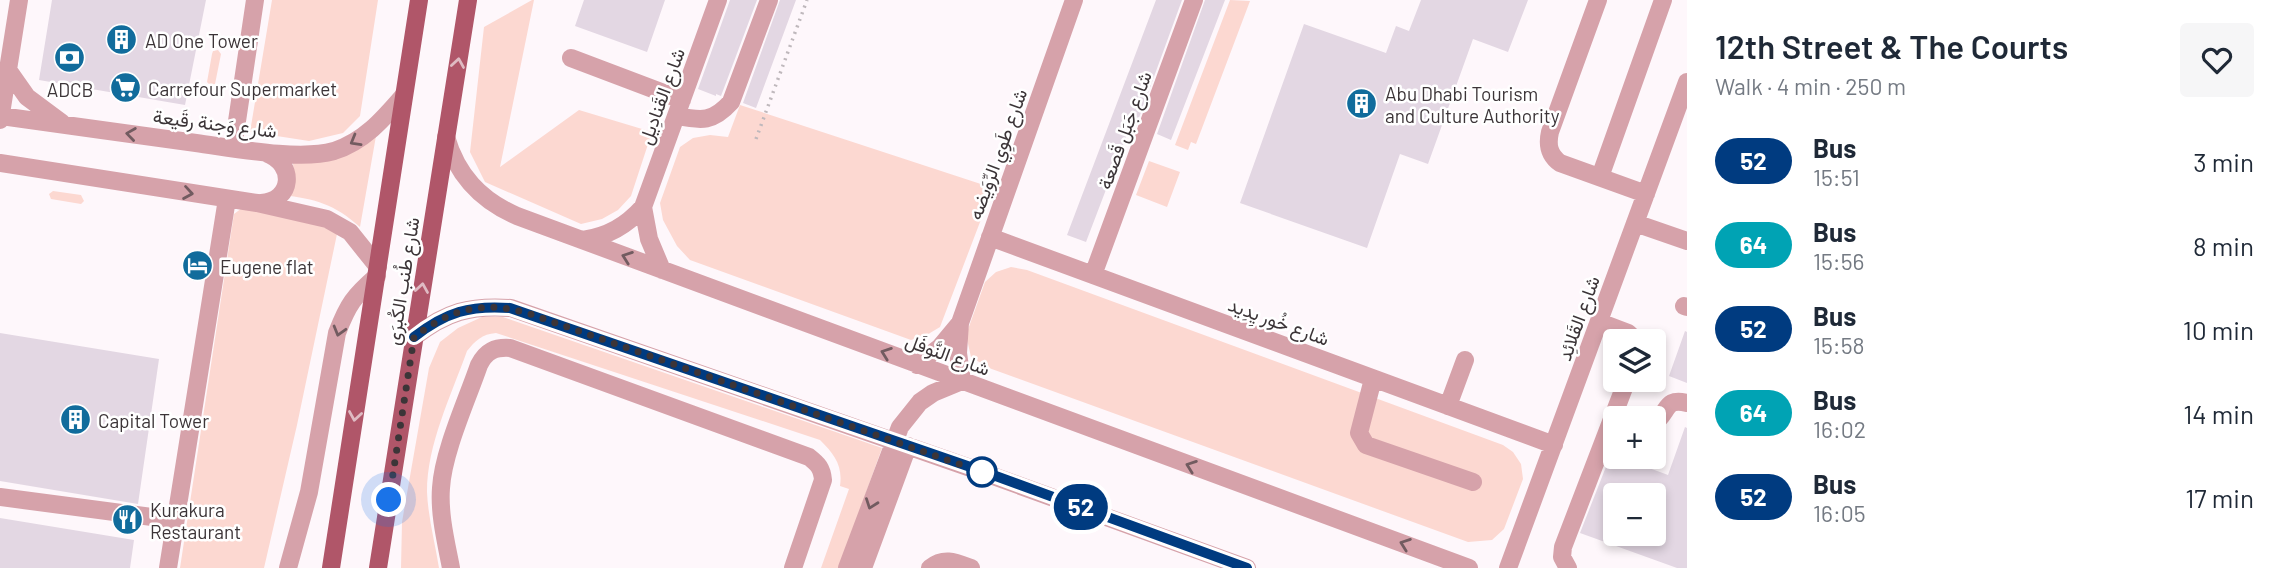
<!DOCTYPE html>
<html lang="en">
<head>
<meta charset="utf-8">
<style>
	:root { --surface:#fff; --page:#f6f6f7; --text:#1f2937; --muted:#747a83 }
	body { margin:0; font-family:Barlow,Vazirmatn,sans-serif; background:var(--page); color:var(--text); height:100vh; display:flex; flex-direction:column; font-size:26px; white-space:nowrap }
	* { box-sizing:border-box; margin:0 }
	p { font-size:23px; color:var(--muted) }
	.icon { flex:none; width:38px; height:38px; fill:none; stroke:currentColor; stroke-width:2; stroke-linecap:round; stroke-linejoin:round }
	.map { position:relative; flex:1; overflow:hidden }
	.details { display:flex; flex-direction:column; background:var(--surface); width:595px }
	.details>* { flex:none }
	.badge { padding:0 14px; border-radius:23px; font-size:24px; line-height:46px }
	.tools { position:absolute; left:1603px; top:329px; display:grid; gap:14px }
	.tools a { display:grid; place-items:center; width:63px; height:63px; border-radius:7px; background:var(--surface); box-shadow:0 4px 10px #0003; font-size:35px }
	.you { position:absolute; width:35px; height:35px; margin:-18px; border:5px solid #fff; border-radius:50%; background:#1a73e8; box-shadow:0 0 0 10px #1a73e833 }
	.map>.badge { position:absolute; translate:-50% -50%; box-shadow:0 0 0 4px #fff }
	.round { display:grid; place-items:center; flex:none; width:74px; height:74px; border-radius:7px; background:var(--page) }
	.summary { display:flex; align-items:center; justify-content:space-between; height:119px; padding:0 28px }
	h1 { font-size:33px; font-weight:600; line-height:52px }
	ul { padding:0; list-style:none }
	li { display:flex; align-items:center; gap:21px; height:84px; padding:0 28px }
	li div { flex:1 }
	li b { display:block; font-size:26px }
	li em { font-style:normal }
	li .badge { min-width:77px; font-weight:700; text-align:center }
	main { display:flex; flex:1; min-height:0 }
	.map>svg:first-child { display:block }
</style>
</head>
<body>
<main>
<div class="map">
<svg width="1687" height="568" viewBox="0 0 1687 568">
	<rect width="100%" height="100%" fill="#fef7fb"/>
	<path fill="#fcd8d1" d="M272,0H378L360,116L343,133L309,141L250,132Z
		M532,0H534L500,167L579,110L652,132L631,196L618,210L602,219L581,224L485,182L470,152L484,27Z
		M1230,0L1250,1L1196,144L1191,142L1188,150L1175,145Z
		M218,50L221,54L215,84L211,86L207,82L212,54L213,51Z
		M740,105L993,188L940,327L925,336L911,340L690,260L677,246L663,220L660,203L680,147L693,138L710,135L728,137Z
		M376,136L360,227C334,204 316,199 282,195L294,179L293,163Z
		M1149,161L1180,172L1167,207L1136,195Z
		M53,191L81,195L84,201L81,204L51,199L49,194Z
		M242,208L322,225L337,234L297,425L264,568H180L234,214Z
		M1011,267L1027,270L1503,445L1513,452L1521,464L1523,479L1504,529L1492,540L1468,542L989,368L971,357L966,335L985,282L996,272Z
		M482,317H503L882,448L839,568H821L849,489L840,486C843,465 834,454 820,440L496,333C482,334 475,341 467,351C451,396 427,444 427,492C428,517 435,543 439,568H401L402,522L429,368L440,342L458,328Z"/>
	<path fill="#e3d7e3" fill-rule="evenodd" d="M52,0H206L185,105L39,80Z
		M584,0H665L647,52L575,26Z
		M730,0H757L721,96L716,94V96L698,89Z
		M780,0H796L756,108L743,103Z
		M1156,0H1182L1136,126L1131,124L1086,242L1067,235Z
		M1205,0H1225L1171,140L1157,134Z
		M1421,0H1528L1508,52L1473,39L1428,164L1400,154L1367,248L1240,203L1304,24L1386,53L1396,26L1409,31Z
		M1685,331L1687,332V383L1669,376Z
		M0,333L159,359L138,504L0,481Z
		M1685,427L1687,428V568H1677L1580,533L1611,454L1668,475ZM1615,495H1654V534H1615Z
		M0,518L134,540L130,568H0Z"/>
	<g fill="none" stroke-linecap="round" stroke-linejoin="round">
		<path stroke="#bfb8bc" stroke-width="3.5" stroke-dasharray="2 5" stroke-linecap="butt" d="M756,139L807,0"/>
		<path stroke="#d6a2aa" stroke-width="18" d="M1598,0L1550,132C1547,145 1549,155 1560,163L1646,194
			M571,58L682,100
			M8,70L27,97L62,123
			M0,116C65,125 131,134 196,143C233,148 299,161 334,151C365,141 384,118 404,95
			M677,116C702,121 713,122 731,102L769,0
			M0,120L19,0
			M446,137C457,175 480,200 517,216L1469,568
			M233,148L255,0
			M0,163L257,203L327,219L350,232L378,267
			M1600,177L1663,0
			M261,203C293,201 296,164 266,153
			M643,207L649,239L662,270
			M1635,223L1687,241
			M990,237L1554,445
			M583,240C608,236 626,226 643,207L718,0
			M1093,275L1194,0
			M1684,306L1687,307
			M1599,322L1628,333L1637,341
			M414,337C446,312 470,305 511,308L982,472L1247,568
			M917,365L940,347L960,323
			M1373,379L1359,433L1366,445L1473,482
			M1448,406L1465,360
			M1654,423C1669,413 1664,397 1687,403
			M0,497L175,520
			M168,568L227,199
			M288,568L309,492L337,333C348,304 354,296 377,276
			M451,568C446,542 439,514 441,488C443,452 467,400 479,365C486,351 495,347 510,348L809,457C818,464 822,468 823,480L793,568
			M847,568L900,427L920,402L933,393L962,381L958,353L960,323L1074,0
			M863,568L908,446
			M930,568C944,557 955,562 971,568
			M1508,568L1687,82
			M1568,568L1562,557L1563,547L1627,380"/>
		<path stroke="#b05669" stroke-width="18" d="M331,568L419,0
			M378,568L468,0"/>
	</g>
	<defs><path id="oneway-chevron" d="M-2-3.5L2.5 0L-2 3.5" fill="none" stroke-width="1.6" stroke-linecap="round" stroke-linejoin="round" transform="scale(1.75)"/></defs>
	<g stroke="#dfbbc3">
		<use href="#oneway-chevron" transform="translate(458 63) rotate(-81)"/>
		<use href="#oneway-chevron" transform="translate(422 288) rotate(-81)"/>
		<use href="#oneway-chevron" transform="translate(355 416) rotate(99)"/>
	</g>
	<g stroke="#725b60">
		<use href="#oneway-chevron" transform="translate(131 134) rotate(-172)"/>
		<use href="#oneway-chevron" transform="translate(355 141) rotate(150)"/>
		<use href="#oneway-chevron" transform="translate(188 193) rotate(9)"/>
		<use href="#oneway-chevron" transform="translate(627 257) rotate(-160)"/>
		<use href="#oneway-chevron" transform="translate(339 331) rotate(106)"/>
		<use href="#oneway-chevron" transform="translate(886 353) rotate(-160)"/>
		<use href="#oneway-chevron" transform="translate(1191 466) rotate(-160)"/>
		<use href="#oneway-chevron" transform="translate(871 504) rotate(110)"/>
		<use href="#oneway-chevron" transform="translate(1405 544) rotate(-160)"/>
	</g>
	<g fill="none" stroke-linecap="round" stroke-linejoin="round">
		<defs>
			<path id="line" d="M414,337C446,312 470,305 510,308L982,471L1247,568"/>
		</defs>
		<use href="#line" stroke="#fff" stroke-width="16"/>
		<use href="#line" stroke="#003b80" stroke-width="10"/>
		<path stroke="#3c3538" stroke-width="7" stroke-dasharray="0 12.6" d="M389,500L414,337C452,308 485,300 530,314L982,472"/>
	</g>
	<defs>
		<symbol id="building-disc" viewBox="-11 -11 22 22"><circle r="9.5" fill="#116c9c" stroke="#fff"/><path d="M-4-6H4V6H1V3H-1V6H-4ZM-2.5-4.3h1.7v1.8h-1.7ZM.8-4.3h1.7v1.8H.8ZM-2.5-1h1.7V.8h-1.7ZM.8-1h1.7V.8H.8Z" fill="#fff"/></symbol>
		<symbol id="bank-disc" viewBox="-11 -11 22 22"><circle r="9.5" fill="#116c9c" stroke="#fff"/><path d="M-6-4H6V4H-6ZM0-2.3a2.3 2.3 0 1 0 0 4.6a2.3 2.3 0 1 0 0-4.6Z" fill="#fff"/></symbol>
		<symbol id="supermarket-disc" viewBox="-11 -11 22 22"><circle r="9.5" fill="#116c9c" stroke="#fff"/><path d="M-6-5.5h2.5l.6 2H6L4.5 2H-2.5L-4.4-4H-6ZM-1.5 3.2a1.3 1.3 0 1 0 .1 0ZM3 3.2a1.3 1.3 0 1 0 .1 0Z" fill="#fff"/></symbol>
		<symbol id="hotel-disc" viewBox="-11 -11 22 22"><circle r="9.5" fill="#116c9c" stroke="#fff"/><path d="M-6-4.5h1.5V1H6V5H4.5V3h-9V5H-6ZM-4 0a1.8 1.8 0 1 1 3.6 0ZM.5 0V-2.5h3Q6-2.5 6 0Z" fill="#fff"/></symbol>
		<symbol id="restaurant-disc" viewBox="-11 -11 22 22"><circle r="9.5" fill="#116c9c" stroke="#fff"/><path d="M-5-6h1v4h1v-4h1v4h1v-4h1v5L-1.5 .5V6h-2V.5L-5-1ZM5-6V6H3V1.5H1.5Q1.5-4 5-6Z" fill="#fff"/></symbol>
	</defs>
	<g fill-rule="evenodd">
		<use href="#building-disc" x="104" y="22" width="35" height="35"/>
		<use href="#bank-disc" x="52" y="40" width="35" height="35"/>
		<use href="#supermarket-disc" x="108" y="70" width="35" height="35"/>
		<use href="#building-disc" x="1344" y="86" width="35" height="35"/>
		<use href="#hotel-disc" x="180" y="248" width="35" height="35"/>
		<use href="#building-disc" x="58" y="402" width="35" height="35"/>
		<use href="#restaurant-disc" x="110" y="502" width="35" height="35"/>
	</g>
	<circle fill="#fff" stroke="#003b80" stroke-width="3.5" cx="982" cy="472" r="14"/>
	<g text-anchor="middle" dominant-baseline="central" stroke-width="5" stroke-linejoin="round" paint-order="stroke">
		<g font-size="19" fill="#3c3538" stroke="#fff" text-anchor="start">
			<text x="145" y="40">AD One Tower</text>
			<text x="148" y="88">Carrefour Supermarket</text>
			<text x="70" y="89" text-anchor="middle">ADCB</text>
			<text x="1385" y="93">Abu Dhabi Tourism<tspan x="1385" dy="22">and Culture Authority</tspan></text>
			<text x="220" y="266">Eugene flat</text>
			<text x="98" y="420">Capital Tower</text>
			<text x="150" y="509">Kurakura<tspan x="150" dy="22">Restaurant</tspan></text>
		</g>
		<g font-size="19" fill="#3c3538" stroke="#fff">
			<text transform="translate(661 96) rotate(-70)">شارع القَنادِيل</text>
			<text transform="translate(215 123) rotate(7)">شارع وَجنة رقَيعة</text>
			<text transform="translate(1124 130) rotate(-70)">شارع جَبَل قَصعة</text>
			<text transform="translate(997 154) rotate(-70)">شارع طَوِي الرِّوَيضه</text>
			<text transform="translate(402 281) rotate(-81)">شارع طُنب الكُبرَى</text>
			<text transform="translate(1578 318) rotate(-70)">شارع القَلائِد</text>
			<text transform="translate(1279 321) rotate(20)">شارع خُور يِدِيد</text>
			<text transform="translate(948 354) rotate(20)">شارع النَّوفَل</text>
		</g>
	</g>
</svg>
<div class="tools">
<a><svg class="icon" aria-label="layers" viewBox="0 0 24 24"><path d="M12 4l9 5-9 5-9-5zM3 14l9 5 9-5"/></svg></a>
<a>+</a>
<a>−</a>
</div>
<div class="you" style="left:389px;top:500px"></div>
<b class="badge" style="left:1081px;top:507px;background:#003b80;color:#fff">52</b>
</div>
<section class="details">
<div class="summary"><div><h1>12th Street &amp; The Courts</h1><p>Walk · 4 min · 250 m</p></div><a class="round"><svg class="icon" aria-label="heart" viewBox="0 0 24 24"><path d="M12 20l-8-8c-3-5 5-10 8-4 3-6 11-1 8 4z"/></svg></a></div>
<ul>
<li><span class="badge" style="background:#003b80;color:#fff">52</span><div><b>Bus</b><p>15:51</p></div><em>3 min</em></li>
<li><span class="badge" style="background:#00a3b4;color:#fff">64</span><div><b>Bus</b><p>15:56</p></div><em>8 min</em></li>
<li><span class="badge" style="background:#003b80;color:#fff">52</span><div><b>Bus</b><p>15:58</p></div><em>10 min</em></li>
<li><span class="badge" style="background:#00a3b4;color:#fff">64</span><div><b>Bus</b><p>16:02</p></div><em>14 min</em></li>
<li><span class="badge" style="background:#003b80;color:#fff">52</span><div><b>Bus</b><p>16:05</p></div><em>17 min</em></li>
</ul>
</section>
</main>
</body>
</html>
